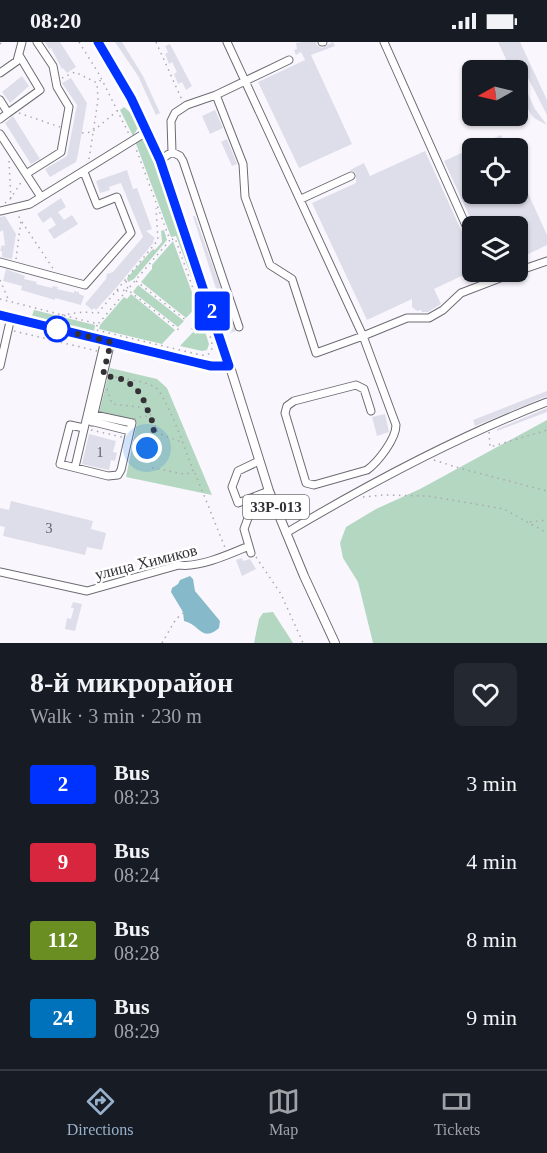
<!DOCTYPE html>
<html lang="en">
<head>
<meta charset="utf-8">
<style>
	:root { --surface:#171b24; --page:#242831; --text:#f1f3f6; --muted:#9ea1a6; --line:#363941; --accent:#97b0cb }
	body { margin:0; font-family:"Times New Roman",serif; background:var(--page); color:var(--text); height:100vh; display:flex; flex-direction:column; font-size:22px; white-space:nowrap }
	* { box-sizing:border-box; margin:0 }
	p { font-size:20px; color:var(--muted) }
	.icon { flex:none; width:33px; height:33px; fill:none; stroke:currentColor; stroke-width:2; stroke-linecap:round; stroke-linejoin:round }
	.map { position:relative; height:601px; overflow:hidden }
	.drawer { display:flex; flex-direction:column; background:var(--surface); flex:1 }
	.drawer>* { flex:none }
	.badge { padding:0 12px; border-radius:4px; font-size:21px; line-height:39px }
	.needle { width:39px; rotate:262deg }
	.fabs { position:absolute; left:462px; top:18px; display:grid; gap:12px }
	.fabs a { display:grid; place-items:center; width:66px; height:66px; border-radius:9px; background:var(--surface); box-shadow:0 2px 4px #0004; font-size:30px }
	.you { position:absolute; width:30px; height:30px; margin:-15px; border:4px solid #fff; border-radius:50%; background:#1a73e8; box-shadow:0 0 0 9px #1a73e833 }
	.map>.badge { position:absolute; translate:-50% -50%; box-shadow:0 0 0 3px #fff }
	.round { display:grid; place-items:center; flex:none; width:63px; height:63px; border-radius:9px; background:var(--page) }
	.headline { display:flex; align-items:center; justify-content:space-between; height:102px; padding:0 30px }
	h1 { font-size:28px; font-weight:700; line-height:45px }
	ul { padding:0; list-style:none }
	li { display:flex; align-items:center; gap:18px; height:78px; padding:0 30px }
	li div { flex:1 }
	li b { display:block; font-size:22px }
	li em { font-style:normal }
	li .badge { min-width:66px; font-weight:700; text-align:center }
	.status { display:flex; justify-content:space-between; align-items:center; height:42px; padding:0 30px; background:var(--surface); direction:ltr }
	.status svg { height:16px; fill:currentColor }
	.tabs { display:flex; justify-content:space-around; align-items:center; height:84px; border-top:2px solid var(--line); background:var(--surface); font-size:16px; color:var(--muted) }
	.tabs a { display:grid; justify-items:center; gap:3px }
	.tabs .current { color:var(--accent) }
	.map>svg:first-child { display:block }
</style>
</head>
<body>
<div class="status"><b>08:20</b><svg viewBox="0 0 49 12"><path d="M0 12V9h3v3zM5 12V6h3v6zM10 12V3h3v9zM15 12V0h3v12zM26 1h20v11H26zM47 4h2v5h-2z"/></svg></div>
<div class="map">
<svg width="547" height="601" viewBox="0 0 547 601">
	<rect width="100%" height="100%" fill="#faf6fe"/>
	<path fill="#b4d7c1" d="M124,65L132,72L138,86L133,94L120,68Z
		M141,96L144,98L158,130L212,288L176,194L171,195L135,99Z
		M164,188L167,198L134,237L128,240L127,236L153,207L155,208L162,200L161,189Z
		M173,199L197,264L186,276L141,240L152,227V223Z
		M138,243L184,279L178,285L133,250Z
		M131,252L175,288L162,302L99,287L100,283L124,255L127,257Z
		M34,268L95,283L94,290L32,274Z
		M202,280L209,302L207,308L202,309L180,304L193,290L196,292L200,287L198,284Z
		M110,326L157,337L167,346L212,453L126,435L137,380L99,371Z
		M547,378V601H373L358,540L343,516L340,501L346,485L376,467L420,447Z
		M273,570L293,601H254L259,577L263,571Z"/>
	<path fill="#86b9c9" d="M190,534L193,537L195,549L220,579L219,586C201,601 200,582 184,579L183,570L171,550L172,546L178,542L180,538Z"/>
	<path fill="#dddee9" d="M45,0H60L76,25L67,31L63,26L62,27L51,6L49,7Z
		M115,0H122L143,34L160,71L156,73L138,34Z
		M303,0H316L317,3L322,6L333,0L335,4L311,13L352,102L299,126L258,40L305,18L301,10L296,13L294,8L297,7L296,1Z
		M498,0H520L547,58V73L528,36L522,39L535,67L547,83L534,76L530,71L518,44V28H511Z
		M170,2L192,44L186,48L182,40L178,42L174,32L177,30L172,20L169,22L165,12L168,10L165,4Z
		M22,34L29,44L10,61L2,50Z
		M71,36L87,61L78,112L76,120L50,135L45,127L67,114L77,63L62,41Z
		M215,68L223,86L210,92L202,74Z
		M13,74L40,117L31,122L5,81Z
		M501,93L507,106H472V152H518V129L547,193V203L518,217V184H474L444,119Z
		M227,97L237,122L232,124L221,100Z
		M425,109L472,212V229L434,247L441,262L428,270H422L421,268L417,269L412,265V257L367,278L312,161L356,141V131L350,128L364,121L370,134Z
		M127,128L133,147L137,146L152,187L146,189L155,196L153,199L154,200L116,246L96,268L94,266L92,268L85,262L106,237L107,232L113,230L143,195L121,141L109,145L110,148L100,151L96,139Z
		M61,156L66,165L58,170L64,178L72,173L78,182L54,197L48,188L56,183L51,175L43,181L37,172Z
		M5,174L16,192L12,217L2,215V209H0L2,203L5,204L3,188L0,190V175Z
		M193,174H195L236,289L230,291Z
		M6,227L25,234L24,237L37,240L36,242L52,246L53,244L58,245L57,247L74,251V249L79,250V252L84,254L81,263L55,256V258L21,248L22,244L3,239Z
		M547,349V354L475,384L473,378Z
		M547,366V370L497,389V387Z
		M385,372L389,390L377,394L372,375Z
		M89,392L116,399L113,410L117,411L115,419L111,418L109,428L82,422Z
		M11,459L93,479L91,487L106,491L102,508L87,505L85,513L3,494L5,485L0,484V466L9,468Z
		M242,516L243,519L250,517L256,527L242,534L236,518Z
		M73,560L82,562L75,589L65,587L67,576L71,577L74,566H71Z"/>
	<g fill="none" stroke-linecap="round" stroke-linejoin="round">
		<defs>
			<path id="minor" d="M227,0L363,294L396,383C396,397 378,420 367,428L314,443L306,441L285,371L287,364L294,359L356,343L364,347L371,369
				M322,0H323
				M384,0L472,197
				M0,31L17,19L22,0
				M216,53L243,122L245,155L270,223L292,237L316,311L363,294L407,276H429L443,268L461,251L516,230
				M0,58L8,71L0,77
				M8,71L40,48L19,13
				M0,92L41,155
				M172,110L171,79L175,71L187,63L216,53L289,18
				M160,118L172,110L180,114L183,119L239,285
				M26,132L61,110L69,65L57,45L53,24L37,0
				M301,157L351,134
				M0,169L30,162L148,89
				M0,220L85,243L131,191L117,155L97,163L84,130
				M518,229L547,219
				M0,324L11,275
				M90,372L132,381L130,389
				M92,380L111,299
				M84,386L70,383L60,422L108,434L118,433L121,428L130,389L86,378
				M259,419L238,429L232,445L238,461L269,449
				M75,425L105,298
				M286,491C370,441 456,395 547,360
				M251,511L244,487L256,454
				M0,530L87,549L179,523C199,526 230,512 249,504"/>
			<path id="major" d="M98,0L148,89L160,118L215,277L269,449L304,534L335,601
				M0,273L198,321L211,324H229"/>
		</defs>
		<use href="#minor" stroke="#6e6b73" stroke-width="9"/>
		<use href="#major" stroke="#6e6b73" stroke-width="10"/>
		<path stroke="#aca8af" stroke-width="1.5" stroke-dasharray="1.5 4.5" stroke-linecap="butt" d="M79,0L99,32L130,94
			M156,0L182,58
			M0,2L2,0
			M62,36L75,30L97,41L101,38
			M19,71L60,85
			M82,91L92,90L117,69
			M89,117L98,58L97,41
			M9,119L11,159
			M5,161L10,157L22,139
			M22,180L54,228
			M16,217L21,178L17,172
			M0,238L9,259
			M126,239L128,248L179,288
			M136,239L187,279
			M117,249L127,248
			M0,257L98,282L170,198L135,104
			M62,273L83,270L98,271L158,198L156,166
			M97,283L96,288L201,313C217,315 212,298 208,288L175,196L171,198
			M195,283L197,284
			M192,286L193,288
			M14,289L97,309
			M110,334C123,337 144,338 156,346C167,355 187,412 193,428L191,431L184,432L153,426L147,403L155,386
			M127,338L143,354L158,391L181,400
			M107,347L112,362L147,366
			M134,377L143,374L150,375
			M91,388L122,395
			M489,390L490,405L547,388
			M434,418L459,426L547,449
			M195,431L226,508
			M363,455L383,453L428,454L504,467L547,491
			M530,480L547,478
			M256,515L281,552L303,601
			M162,601L176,577L183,571"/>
		<use href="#minor" stroke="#fff" stroke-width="7"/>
		<use href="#major" stroke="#fff" stroke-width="8"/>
	</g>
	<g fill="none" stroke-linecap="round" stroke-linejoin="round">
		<defs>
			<path id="line" d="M0,273L198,321L211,324H229L160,118L131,56L98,0"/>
		</defs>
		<use href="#line" stroke="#fff" stroke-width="14"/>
		<use href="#line" stroke="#0032ff" stroke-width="9"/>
		<path stroke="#333135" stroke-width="6" stroke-dasharray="0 10.8" d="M57,287L111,300L103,333L126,338L141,352L155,386L150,394L147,406"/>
	</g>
	<circle fill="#fff" stroke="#0032ff" stroke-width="3" cx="57" cy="287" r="12"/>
	<g text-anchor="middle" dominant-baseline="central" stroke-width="5" stroke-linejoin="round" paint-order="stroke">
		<g font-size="14" fill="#5e5c62">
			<text x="100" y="410">1</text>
			<text x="49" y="486">3</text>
		</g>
		<rect fill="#fff" stroke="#706f72" stroke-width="1.5" x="243" y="453" width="66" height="24" rx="4.5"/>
		<g font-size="15" font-weight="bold" fill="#333135">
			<text x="276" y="465">33Р-013</text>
		</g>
		<g font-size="16" fill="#333135" stroke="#fff">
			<text transform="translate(146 520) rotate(-14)">улица Химиков</text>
		</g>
	</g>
</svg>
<div class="fabs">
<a><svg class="needle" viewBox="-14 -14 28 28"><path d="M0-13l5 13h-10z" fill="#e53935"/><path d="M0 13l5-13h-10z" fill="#9ea1a6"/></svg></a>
<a><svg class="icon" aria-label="locate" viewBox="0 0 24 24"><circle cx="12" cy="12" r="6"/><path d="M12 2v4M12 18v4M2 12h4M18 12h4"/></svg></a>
<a><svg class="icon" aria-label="layers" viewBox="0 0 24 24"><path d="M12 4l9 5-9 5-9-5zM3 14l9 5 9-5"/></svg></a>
</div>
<div class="you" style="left:147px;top:406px"></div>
<b class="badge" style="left:212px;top:269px;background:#0032ff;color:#fff">2</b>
</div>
<section class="drawer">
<div class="headline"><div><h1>8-й микрорайон</h1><p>Walk · 3 min · 230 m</p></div><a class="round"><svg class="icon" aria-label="heart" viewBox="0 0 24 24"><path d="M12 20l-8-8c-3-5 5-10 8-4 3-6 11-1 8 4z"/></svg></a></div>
<ul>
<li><span class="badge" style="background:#0032ff;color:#fff">2</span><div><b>Bus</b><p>08:23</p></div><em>3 min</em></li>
<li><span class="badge" style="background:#d7263d;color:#fff">9</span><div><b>Bus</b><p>08:24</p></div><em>4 min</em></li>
<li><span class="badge" style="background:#6b8e23;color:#fff">112</span><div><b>Bus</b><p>08:28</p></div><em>8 min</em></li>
<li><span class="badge" style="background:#0072bc;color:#fff">24</span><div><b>Bus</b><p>08:29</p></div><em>9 min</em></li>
</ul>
</section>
<nav class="tabs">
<a class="current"><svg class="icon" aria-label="directions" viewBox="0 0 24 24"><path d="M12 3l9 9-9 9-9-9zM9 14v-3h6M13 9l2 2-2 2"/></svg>Directions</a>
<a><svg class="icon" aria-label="map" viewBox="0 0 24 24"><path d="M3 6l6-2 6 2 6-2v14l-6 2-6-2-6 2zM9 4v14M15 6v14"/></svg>Map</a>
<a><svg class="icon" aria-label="tickets" viewBox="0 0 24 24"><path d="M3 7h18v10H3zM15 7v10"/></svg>Tickets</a>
</nav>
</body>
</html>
